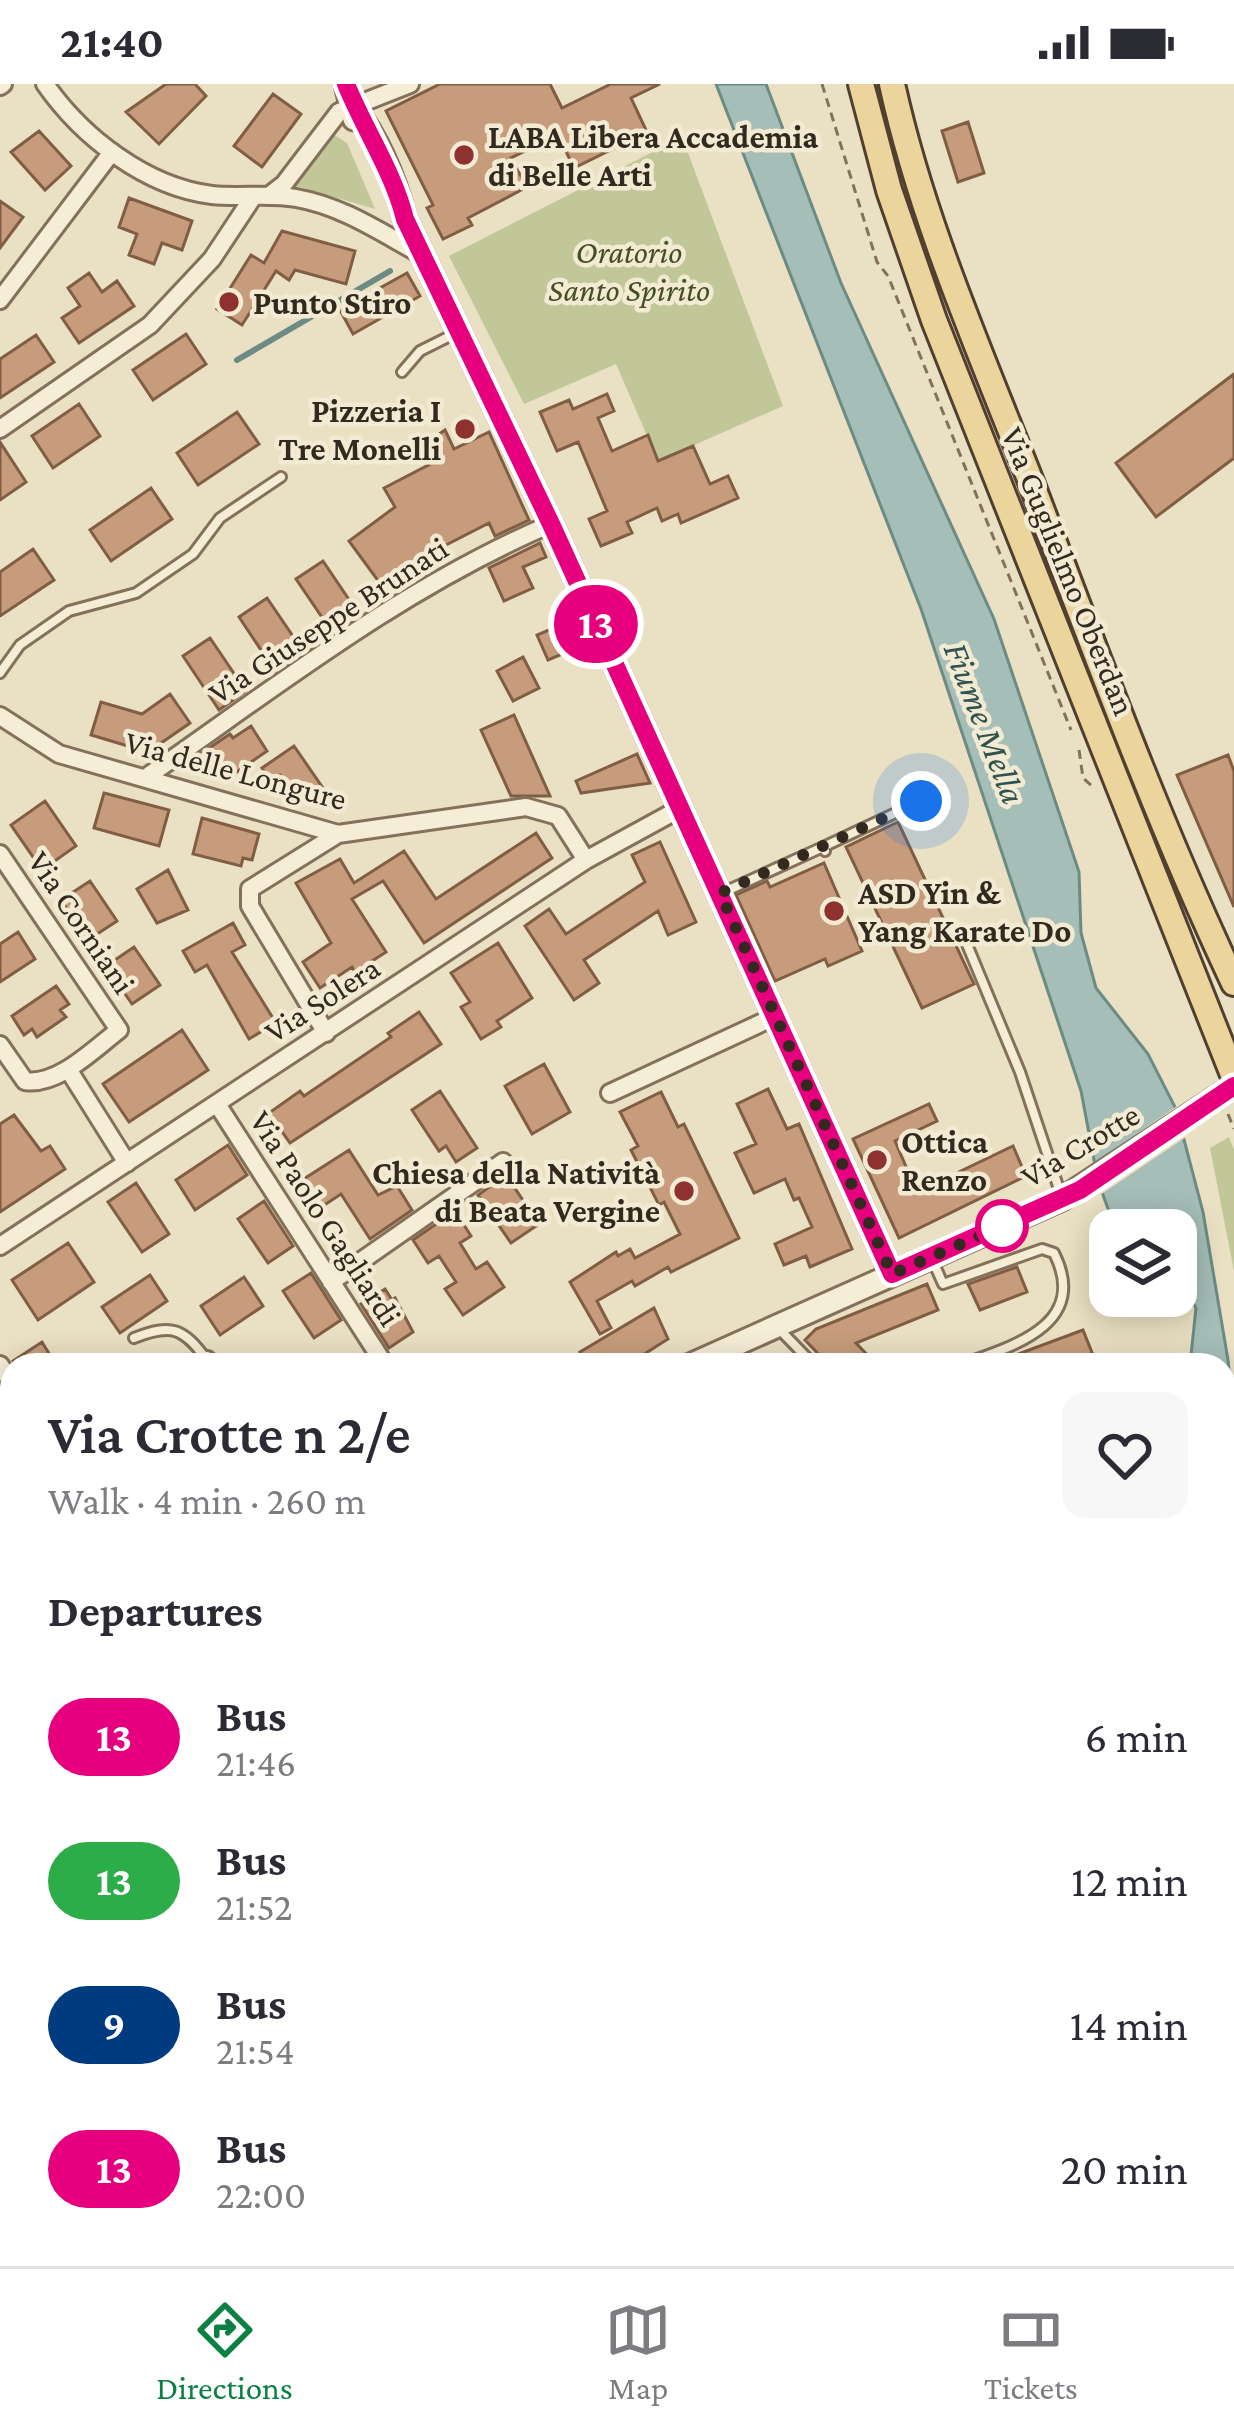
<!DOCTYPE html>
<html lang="en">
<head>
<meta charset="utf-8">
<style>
	:root { --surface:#fff; --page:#f7f7f7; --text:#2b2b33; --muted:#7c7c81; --line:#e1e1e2; --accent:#0b8043 }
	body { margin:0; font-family:"Crimson Pro",serif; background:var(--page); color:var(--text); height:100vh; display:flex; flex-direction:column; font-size:45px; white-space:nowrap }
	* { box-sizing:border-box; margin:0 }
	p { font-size:39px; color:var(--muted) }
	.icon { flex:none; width:66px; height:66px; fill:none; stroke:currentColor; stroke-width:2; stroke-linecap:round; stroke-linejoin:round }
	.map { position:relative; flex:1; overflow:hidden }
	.drawer { position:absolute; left:0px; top:1269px; width:1236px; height:915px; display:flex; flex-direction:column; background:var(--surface); border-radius:36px 36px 0 0; box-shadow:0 6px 30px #0003 }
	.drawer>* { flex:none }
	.badge { padding:0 24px; border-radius:39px; font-size:42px; line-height:78px }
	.buttons { position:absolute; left:1089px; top:1125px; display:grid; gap:24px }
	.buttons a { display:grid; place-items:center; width:108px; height:108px; border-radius:24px; background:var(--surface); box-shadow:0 6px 30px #0003; font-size:60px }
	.you { position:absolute; width:60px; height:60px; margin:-30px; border:9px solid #fff; border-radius:50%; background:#1a73e8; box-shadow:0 0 0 18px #1a73e833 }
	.map>.badge { position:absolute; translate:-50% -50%; box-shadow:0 0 0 6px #fff }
	h2 { padding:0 48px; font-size:45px; line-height:108px }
	.round { display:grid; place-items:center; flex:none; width:126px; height:126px; border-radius:24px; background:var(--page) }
	.headline { display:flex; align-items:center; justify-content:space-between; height:204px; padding:0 48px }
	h1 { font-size:57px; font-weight:600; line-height:90px }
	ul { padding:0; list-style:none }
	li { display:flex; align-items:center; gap:36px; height:144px; padding:0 48px }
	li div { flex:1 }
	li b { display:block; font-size:45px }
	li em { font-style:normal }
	li .badge { min-width:132px; font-weight:700; text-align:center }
	.status { display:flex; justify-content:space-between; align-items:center; height:84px; padding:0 60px; background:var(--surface); direction:ltr }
	.status svg { height:33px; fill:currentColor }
	.tabs { display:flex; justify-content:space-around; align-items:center; height:168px; border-top:3px solid var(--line); background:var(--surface); font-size:33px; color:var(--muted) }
	.tabs a { display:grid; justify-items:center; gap:6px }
	.tabs .selected { color:var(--accent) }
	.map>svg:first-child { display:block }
</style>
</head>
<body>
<div class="status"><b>21:40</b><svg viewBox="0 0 49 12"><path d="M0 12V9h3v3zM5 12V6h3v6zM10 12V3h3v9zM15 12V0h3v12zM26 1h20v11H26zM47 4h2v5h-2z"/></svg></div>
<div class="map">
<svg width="1234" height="2182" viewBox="0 0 1234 2182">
	<rect width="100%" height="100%" fill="#eae0c3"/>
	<path fill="#dfd9b1" d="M693,2172H783L828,2182H683Z"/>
	<path fill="#c1c798" d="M330,48L347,59L375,125L300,103L291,105Z
		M682,53L783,322L658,377L616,280L524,320L449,172Z
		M1229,1053L1234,1066V1187L1210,1064Z"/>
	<path fill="#a5beb7" stroke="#6d8b84" stroke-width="3" d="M716,0H766L841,199L994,535L1079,788L1081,849L1096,904L1148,970L1176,1025L1203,1128L1228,1276L1234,1333V1593L1224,1547V1281H1190L1196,1224L1192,1217L1176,1210V1146H1121L1111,1133L1098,1097L1081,1007L921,525Z"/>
	<path fill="#eae0c3" d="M1180,1020L1189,1051L1097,1113L1089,1082Z"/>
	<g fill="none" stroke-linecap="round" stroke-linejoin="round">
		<path stroke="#6d8b84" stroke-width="6" d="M237,276L390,187"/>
	</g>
	<path fill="#c69c7c" stroke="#805d43" stroke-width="3" d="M166,0H195L206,12L159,60L126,28Z
		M440,0H550L562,24L611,0H660L631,14L647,48L574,84L558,51L511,74L527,103L468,134L472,141L443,155L427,124L433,121L386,27Z
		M273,10L301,30L262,83L234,62Z
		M968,38L984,89L958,98L942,47Z
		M39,47L71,82L45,106L11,68Z
		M129,114L192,137L182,166L162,159L154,180L129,171L137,150L119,143Z
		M0,117L23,133L0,164Z
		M282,147L355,167L346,200L295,186L289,196L276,187L242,241L217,225L251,171L264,179Z
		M89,189L102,208L117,197L134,222L79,259L62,234L80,222L68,204Z
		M407,189L420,212L353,250L340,226Z
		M186,250L206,280L153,316L133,286Z
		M36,251L54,278L0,314V275Z
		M1234,290V374L1156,433L1116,379Z
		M607,310L614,327L598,334L612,367L648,351L658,377L693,362L710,400L728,392L738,414L681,439L678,430L662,437L657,424L627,438L632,449L601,462L589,435L607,427L578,358L557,367L540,328L569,316L573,325Z
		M79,320L100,352L53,384L32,352Z
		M237,328L259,360L198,401L177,369Z
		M445,346L454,365L489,348L529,436L495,452L489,439L409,480L415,488L387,509L349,457L395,423L384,404L438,376L429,357Z
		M0,358L26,398L0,416Z
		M151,404L172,435L111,477L90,446Z
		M540,459L546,473L523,483L533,504L504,517L489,484Z
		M33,465L54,496L0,532V488Z
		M323,477L358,529L332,548L296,495Z
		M267,514L303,567L275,587L239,533Z
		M575,535L586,560L548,576L537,551Z
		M210,554L246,607L219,626L183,572Z
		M523,573L539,604L513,617L497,587Z
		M170,610L190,639L148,668L91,651L101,618L142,630Z
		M514,631L550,712H511L481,646Z
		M251,642L267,667L231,692L224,682L212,690L199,671L230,650L233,654Z
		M294,662L323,704L300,720L280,691L271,697L262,684Z
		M637,670L650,699L581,709L576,697Z
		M1228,671L1234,687V823L1177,691Z
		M104,709L169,726L159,762L94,744Z
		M45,717L76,762L42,786L11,741Z
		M202,734L259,750L252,776L243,774L241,782L193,770Z
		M898,738L974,900L922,924L846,763Z
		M536,749L552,774L424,859L383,797L352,815L386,868L355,888L352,883L320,904L303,878L331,859L296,799L340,775L354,799L404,767L436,815Z
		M660,758L696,838L668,851L658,827L584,876L599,899L574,916L525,842L549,825L566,850L645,798L632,771Z
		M824,779L862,867L828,882L825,875L775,897L736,811L767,797L770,803Z
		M168,786L188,826L157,839L137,805Z
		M90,797L117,837L88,856L61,816Z
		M233,839L245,861L232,868L276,939L249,955L207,881L195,888L183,867Z
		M18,848L35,875L0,898V860Z
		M498,859L532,914L497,937L501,943L481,955L461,923L470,918L451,889Z
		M134,863L160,901L132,920L106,882Z
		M56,902L69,920L60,926L66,933L37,953L32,945L24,951L12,932Z
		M419,928L441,960L290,1059L269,1029L300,1007L304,1012L391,953L388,949Z
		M182,946L208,986L129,1038L103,1000Z
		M544,980L570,1028L532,1050L505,1002Z
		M768,1005L787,1045L799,1040L852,1165L810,1183L806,1172L784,1181L775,1160L812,1143L799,1114L794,1116L785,1095L754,1109L735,1069L756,1060L737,1020Z
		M440,1007L477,1064L456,1078L446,1062L439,1067L412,1026Z
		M661,1008L678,1043L684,1040L739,1154L671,1188L668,1183L635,1202L632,1197L597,1217L611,1244L600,1250L570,1198L616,1168L618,1172L630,1165L635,1174L680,1150L664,1118L659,1121L631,1066L638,1062L620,1028Z
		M929,1020L937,1037L895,1057L917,1108L1013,1062L1026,1092L899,1154L853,1055Z
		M14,1031L41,1067L50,1062L65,1085L0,1128V1040Z
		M228,1061L247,1091L195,1126L176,1096Z
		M349,1066L378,1111L397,1102L412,1126L370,1155L341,1110L317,1126L299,1098Z
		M506,1091L539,1140L511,1159L478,1111Z
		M136,1099L169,1150L142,1168L108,1118Z
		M264,1117L293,1162L268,1179L238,1135Z
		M455,1127L471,1152L460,1159L476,1185L487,1178L504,1203L463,1231L445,1205L456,1198L439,1172L428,1179L413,1156Z
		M68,1159L94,1198L38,1236L12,1196Z
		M1017,1183L1027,1208L980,1226L968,1200Z
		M311,1189L341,1236L314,1254L283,1207Z
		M150,1191L167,1217L120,1249L102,1223Z
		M244,1193L263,1222L220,1251L201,1222Z
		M927,1200L938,1226L856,1259L877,1281H829L805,1256L816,1245Z
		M385,1205L392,1216L395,1214L413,1248L389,1264L361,1220Z
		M654,1224L668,1255L627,1281H588L580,1268Z
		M1083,1246L1097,1281H994V1279Z
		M42,1258L56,1281H15L13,1277Z"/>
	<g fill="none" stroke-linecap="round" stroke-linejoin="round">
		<defs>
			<path id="service" d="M402,288L420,267L458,248
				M0,589L20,561L69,527L136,509L193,470L220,434L281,393
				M823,763L921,717
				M724,808L823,763L825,767
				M966,858L1020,988L1062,1114
				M932,1175L943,1200L1042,1165L1054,1169C1090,1241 1013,1262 960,1281
				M780,1246L814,1281
				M134,1254C172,1239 183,1244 207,1276"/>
			<path id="minor" d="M45,0C82,53 146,103 212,111C240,114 269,109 296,114C343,122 383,150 424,172
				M0,2L3,0
				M270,111L284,100L339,28L410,0
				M0,216L112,68
				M0,345L150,241L212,175L253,113
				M0,632L59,670L338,750L526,723L558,732L586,776
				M145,694C276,603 403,503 551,440
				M0,770L119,946C94,965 58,1002 25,997L0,961
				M326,949L250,822V805L338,750
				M68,985L127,1079
				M610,1009L776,932
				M217,1020L385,1281
				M0,1162L586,776L681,724
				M331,1198L503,1078
				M207,1276L211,1281
				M0,1281L12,1299
				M1224,1896L1234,1971
				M0,1909L12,1926
				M0,1990L12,1981
				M0,2031L12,2022
				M209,2172L217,2182
				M982,2172L985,2182
				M1064,2182L1085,2172"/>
			<path id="tertiary" d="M346,0L354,35
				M354,24C378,55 395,97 405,135L551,440L892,1190
				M690,1281L1062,1115L1234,1002
				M0,1724L12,1718"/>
			<path id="primary" d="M861,0L889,106L934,236L1234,993
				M892,0C922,137 980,267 1031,398C1095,566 1157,736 1234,899"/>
		</defs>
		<use href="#service" stroke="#83715b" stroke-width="14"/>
		<use href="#minor" stroke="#83715b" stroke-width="22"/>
		<use href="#tertiary" stroke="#83715b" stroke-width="27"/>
		<use href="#primary" stroke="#51402f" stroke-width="30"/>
		<path stroke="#83715b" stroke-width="3" stroke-dasharray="9 6" stroke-linecap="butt" d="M822,0L877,178L888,192L1071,646
			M1079,666L1083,694L1094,704
			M1228,1030L1234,1045"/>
		<use href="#service" stroke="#f6edd6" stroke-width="8"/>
		<use href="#minor" stroke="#f6edd6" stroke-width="16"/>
		<use href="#tertiary" stroke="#f6edd6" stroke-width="21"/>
		<use href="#primary" stroke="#ebd59d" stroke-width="24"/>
	</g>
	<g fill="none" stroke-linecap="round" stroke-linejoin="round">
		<defs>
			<path id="line" d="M346,0C364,45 393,87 405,135L551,440L892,1190L1080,1106L1234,1002"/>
		</defs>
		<use href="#line" stroke="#fff" stroke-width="27"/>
		<use href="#line" stroke="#e6007e" stroke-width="18"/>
		<path stroke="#34291e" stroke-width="12" stroke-dasharray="0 21.6" d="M921,717L720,809L892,1190L1002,1142"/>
	</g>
	<g fill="#8e3130" stroke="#f2ead2" stroke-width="4.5">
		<circle cx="464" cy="71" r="12"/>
		<circle cx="229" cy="218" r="12"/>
		<circle cx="465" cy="345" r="12"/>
		<circle cx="834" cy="827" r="12"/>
		<circle cx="877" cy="1076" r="12"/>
		<circle cx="684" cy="1107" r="12"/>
	</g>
	<circle fill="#fff" stroke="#e6007e" stroke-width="6" cx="1002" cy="1142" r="24"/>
	<g text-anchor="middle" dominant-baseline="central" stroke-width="9" stroke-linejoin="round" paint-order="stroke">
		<g font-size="33" font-weight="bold" fill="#34291e" stroke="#f2ead2" text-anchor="start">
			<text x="488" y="52">LABA Libera Accademia<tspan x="488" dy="38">di Belle Arti</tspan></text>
			<text x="253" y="218">Punto Stiro</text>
			<text x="441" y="326" text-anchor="end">Pizzeria I<tspan x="441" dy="38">Tre Monelli</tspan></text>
			<text x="858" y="808">ASD Yin &amp;<tspan x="858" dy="38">Yang Karate Do</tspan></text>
			<text x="901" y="1057">Ottica<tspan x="901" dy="38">Renzo</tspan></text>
			<text x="660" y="1088" text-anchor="end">Chiesa della Natività<tspan x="660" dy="38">di Beata Vergine</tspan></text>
		</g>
		<g font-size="33" font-style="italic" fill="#444f26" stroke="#f2ead2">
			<text x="629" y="167">Oratorio<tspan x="629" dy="38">Santo Spirito</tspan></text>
		</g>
		<g font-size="33" fill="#34291e" stroke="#f2ead2">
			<text transform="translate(1069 487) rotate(68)">Via Guglielmo Oberdan</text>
			<text transform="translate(328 536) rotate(-33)">Via Giuseppe Brunati</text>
			<text transform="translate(236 686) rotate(15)">Via delle Longure</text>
			<text transform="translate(82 838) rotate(56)">Via Corniani</text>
			<text transform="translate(322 915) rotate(-33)">Via Solera</text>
			<text transform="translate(1080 1061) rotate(-31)">Via Crotte</text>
			<text transform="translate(326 1134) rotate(57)">Via Paolo Gagliardi</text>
		</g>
		<g font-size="36" font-style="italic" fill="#2f5351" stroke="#f2ead2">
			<text transform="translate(985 639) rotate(69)">Fiume Mella</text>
		</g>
	</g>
</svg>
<div class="buttons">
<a><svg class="icon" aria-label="layers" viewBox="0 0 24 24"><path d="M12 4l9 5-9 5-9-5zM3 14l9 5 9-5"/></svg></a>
</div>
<div class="you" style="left:921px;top:717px"></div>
<b class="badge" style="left:596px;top:540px;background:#e6007e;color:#fff">13</b>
<section class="drawer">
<div class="headline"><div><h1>Via Crotte n 2/e</h1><p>Walk · 4 min · 260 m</p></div><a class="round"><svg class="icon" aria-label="heart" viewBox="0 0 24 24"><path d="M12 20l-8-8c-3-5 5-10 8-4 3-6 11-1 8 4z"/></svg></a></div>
<h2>Departures</h2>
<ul>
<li><span class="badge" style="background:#e6007e;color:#fff">13</span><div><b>Bus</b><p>21:46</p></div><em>6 min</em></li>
<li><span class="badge" style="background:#2dac4a;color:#fff">13</span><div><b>Bus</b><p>21:52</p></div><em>12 min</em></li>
<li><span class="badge" style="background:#003b80;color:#fff">9</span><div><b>Bus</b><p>21:54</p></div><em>14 min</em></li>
<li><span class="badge" style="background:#e6007e;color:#fff">13</span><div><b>Bus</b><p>22:00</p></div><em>20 min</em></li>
</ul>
</section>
</div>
<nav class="tabs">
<a class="selected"><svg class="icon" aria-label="directions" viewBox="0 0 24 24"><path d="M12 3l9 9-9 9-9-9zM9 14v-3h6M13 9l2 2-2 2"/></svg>Directions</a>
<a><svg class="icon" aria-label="map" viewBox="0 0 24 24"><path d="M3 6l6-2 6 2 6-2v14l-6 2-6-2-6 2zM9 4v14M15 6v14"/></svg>Map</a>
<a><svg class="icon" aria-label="tickets" viewBox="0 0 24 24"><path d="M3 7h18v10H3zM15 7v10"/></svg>Tickets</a>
</nav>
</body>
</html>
